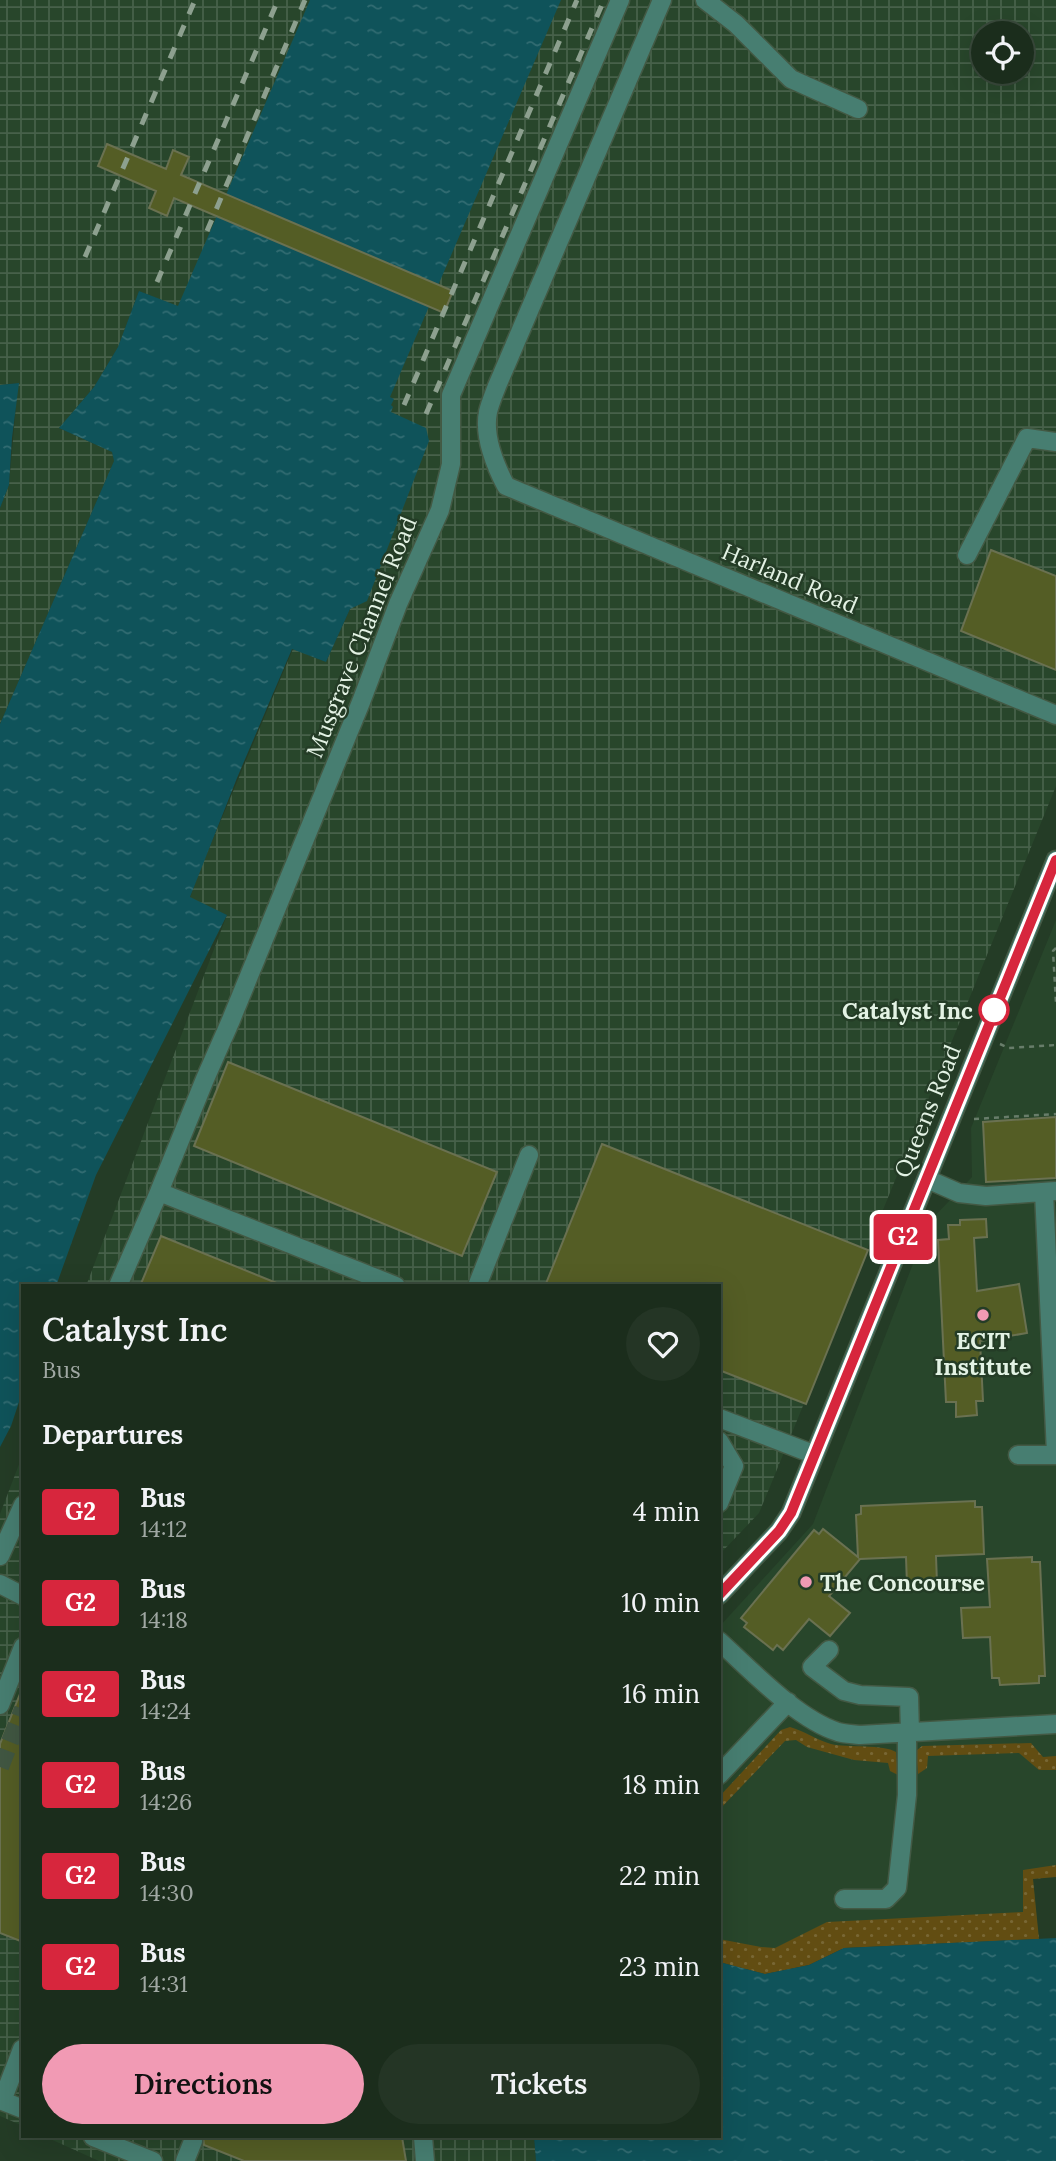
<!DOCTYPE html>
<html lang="en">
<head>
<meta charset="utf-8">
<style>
	:root { --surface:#1b2d1c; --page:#243525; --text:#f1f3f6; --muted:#a0a8a3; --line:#39493b; --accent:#f19ab4 }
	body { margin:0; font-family:Lora,serif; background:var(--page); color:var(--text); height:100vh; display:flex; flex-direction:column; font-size:26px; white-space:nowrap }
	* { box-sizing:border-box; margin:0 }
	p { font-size:23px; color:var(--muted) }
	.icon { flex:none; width:38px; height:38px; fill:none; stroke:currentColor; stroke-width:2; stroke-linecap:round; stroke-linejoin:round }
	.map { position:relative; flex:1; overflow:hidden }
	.side { position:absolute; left:21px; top:1284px; width:700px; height:854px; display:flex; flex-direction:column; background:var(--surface); border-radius:0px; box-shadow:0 7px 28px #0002,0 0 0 2px var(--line) }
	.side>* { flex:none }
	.badge { padding:0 14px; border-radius:5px; font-size:24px; line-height:46px }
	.controls { position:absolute; left:971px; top:21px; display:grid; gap:14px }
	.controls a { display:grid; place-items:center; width:63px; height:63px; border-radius:50%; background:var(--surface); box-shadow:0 7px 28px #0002,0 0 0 2px var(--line); font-size:35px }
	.map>.badge { position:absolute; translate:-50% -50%; box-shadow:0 0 0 4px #fff }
	h2 { padding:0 21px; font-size:26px; line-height:63px }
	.round { display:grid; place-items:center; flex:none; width:74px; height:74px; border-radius:37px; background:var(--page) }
	.headline { display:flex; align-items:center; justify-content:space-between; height:119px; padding:0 21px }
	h1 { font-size:33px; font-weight:600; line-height:52px }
	.cta { display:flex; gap:14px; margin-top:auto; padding:14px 21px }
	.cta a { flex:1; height:80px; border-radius:42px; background:var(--accent); color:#111; font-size:28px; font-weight:600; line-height:80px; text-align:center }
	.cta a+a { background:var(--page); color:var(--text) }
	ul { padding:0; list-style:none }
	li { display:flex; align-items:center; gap:21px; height:91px; padding:0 21px }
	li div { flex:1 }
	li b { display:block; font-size:26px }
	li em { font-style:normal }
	li .badge { min-width:77px; font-weight:700; text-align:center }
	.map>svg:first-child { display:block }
</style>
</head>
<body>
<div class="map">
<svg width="1056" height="2161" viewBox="0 0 1056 2161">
	<defs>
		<pattern id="industrial-grid" width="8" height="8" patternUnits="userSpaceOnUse" patternTransform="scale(1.75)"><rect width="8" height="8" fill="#28462b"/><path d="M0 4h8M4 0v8" fill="none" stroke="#47614a"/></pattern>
		<pattern id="green-dots" width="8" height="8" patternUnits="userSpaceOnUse" patternTransform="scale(1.75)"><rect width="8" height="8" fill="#624d12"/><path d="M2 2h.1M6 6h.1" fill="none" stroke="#786734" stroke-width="1.8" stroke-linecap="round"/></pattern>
		<pattern id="water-ripples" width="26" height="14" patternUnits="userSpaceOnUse" patternTransform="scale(1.75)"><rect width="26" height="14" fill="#0f535a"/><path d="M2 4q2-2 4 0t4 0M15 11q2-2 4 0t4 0" fill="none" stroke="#326c72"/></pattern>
	</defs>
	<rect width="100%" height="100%" fill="#243c26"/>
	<path fill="#28462b" d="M1056,920V1877L1033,1878L1038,1933L719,1956V1627L813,1524L929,1222L972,1177L971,1128Z"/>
	<path fill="url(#industrial-grid)" fill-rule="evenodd" d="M0,0H1056V786L769,1489L759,1513L719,1555V1286H86L227,915L190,898L200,870L293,649L326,662L350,609L391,412L389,397L391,393L139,291L118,347L94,387L59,428L112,452L114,461L0,724V508L9,485L18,383L0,385ZM984,33H1022V72H984Z
		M23,1454V2126L0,2116V1514Z
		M46,2137H534L536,2161H99Z"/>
	<path fill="url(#green-dots)" d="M790,1727C804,1731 817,1740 831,1744C847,1748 884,1744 896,1752L898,1775L890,1771L888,1763L854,1760L807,1747L796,1740L785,1741L719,1810V1797L781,1730Z
		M1031,1743L1043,1757L1056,1756V1770H1039L1019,1753L928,1756L927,1768L918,1774L916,1751L922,1746Z
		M1056,1865V1877L1033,1879L1039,1939L844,1948L809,1965L765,1974L719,1962V1939L761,1947L775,1948L827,1922L1023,1912V1870Z"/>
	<path fill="url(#water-ripples)" d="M310,0H561L390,397L394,399L391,405L393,407L391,412L426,428L429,441L367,601L350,609L326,662L292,649L237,778L190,897L227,915L96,1175L56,1286H23V1390L11,1426L0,1447V724L114,461L112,452L59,428L94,387L118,347L139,291L178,306Z
		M19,383L12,438L9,485L0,508V385Z
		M1056,1938V2161H536L534,2137H719V1962L765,1974L809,1965L844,1948Z"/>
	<path fill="#545d25" stroke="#6a7151" stroke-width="2" d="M107,144L166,169L173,150L189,157L181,175L453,291L444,313L174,198L167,216L149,208L156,191L98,166Z
		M991,550L1056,576V670L961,631Z
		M228,1062L497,1172L462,1256L194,1146Z
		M1056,1117V1178L986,1182L983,1122Z
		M602,1144L868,1250L806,1404L719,1370V1286H545Z
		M986,1219L987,1237L974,1238L977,1291L1019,1284L1027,1333L980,1341L983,1401H976L977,1415L956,1417V1402H946L938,1240L949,1239L948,1225H960V1220Z
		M161,1236L284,1286H140Z
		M975,1501V1507H982L984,1554L936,1556L937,1583L907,1585L906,1557L860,1559L829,1596L850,1613L830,1636L809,1619L783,1650L777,1645L773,1650L744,1627L747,1623L741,1618L814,1530L819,1534L823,1529L858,1557L856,1515L861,1514V1506Z
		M1032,1557V1562H1040L1045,1676H1039V1683L1000,1685L999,1678H992L990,1637L963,1638L961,1608L990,1607L987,1559Z
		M22,1689H23V1942L0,1933V1744Z
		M203,2137H402L406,2161H244L204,2145Z"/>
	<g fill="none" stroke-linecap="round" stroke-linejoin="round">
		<path stroke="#415742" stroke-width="18" stroke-dasharray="18 9" stroke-linecap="butt" d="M0,1767L23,1709"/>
		<defs>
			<path id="minor" d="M662,0L497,386C494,394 490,403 488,412C483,437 495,465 506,486L1056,715
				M705,0L736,24L791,79L858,109
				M967,555L1027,438L1056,442
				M927,1179L959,1193L986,1196L1056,1191
				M159,1192L396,1286
				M1044,1192L1056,1453
				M118,1286L159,1192L205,1079L231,1020L361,702L398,604L440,510L451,464V395L620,0
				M477,1286L529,1155
				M719,1418L813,1454
				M719,1441L734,1466L719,1503
				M1018,1455H1056
				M0,1556L23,1505
				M0,1584L23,1596
				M719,1595L779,1531L791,1513L1056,860
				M719,1641C751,1670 797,1719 838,1732C845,1734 853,1734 860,1735L1056,1724
				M829,1650L812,1667L844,1691L860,1695L909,1697L910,1733
				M0,1705L23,1647
				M719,1775L788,1702
				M844,1899H886L897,1888L907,1795V1733
				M0,2100L23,2109
				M2,2101L22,2049
				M93,2137L153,2161
				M423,2137L425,2161
				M185,2161L193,2141"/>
		</defs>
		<use href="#minor" stroke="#435944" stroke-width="21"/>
		<path stroke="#687d6a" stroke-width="2.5" stroke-dasharray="5 5" stroke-linecap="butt" d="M1056,948L1053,951L1056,1003
			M1000,1044L1009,1048L1056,1045
			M974,1119L1056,1114"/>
		<use href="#minor" stroke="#477e71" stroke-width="18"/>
		<path stroke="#8da08f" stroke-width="5" stroke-dasharray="12 12" stroke-linecap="butt" d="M207,231L305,0
			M85,257L195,0
			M157,282L278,0
			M404,405L577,0
			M426,414L604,0"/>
	</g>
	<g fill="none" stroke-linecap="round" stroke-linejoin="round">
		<defs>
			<path id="line" d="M719,1595L779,1531L791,1513L1056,860"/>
		</defs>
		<use href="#line" stroke="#fff" stroke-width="16"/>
		<use href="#line" stroke="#d7263d" stroke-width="10"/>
	</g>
	<circle fill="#fff" stroke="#d7263d" stroke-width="3.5" cx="994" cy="1010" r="14"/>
	<g fill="#f19ab4" stroke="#243c26" stroke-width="2.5">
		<circle cx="983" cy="1315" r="7"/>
		<circle cx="806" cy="1582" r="7"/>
	</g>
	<g text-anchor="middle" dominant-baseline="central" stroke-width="5" stroke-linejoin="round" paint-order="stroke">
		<g font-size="23" fill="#e3f2e4" stroke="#243c26">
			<text transform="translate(790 578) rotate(23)">Harland Road</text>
			<text transform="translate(361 637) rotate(-68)">Musgrave Channel Road</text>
			<text transform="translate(927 1111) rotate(-68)">Queens Road</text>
		</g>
		<g font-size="23" font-weight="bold" fill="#e3f2e4" stroke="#243c26" text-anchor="end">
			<text x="973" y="1010">Catalyst Inc</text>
		</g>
		<g font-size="23" font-weight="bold" fill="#e3f2e4" stroke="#243c26">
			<text x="983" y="1340">ECIT<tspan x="983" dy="26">Institute</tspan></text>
			<text x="820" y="1582" text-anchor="start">The Concourse</text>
		</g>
	</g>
</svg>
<div class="controls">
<a><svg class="icon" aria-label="locate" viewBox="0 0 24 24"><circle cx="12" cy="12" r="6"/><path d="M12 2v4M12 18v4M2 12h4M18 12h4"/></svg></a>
</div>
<b class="badge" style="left:903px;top:1237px;background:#d7263d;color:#fff">G2</b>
<section class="side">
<div class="headline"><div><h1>Catalyst Inc</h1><p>Bus</p></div><a class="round"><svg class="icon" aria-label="heart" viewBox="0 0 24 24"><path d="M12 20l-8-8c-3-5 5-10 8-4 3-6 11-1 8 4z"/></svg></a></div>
<h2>Departures</h2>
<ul>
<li><span class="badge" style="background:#d7263d;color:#fff">G2</span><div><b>Bus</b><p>14:12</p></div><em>4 min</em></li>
<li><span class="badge" style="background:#d7263d;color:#fff">G2</span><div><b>Bus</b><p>14:18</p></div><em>10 min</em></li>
<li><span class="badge" style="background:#d7263d;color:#fff">G2</span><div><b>Bus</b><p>14:24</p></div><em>16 min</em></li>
<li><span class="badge" style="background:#d7263d;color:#fff">G2</span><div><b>Bus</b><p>14:26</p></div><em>18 min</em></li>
<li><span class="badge" style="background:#d7263d;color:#fff">G2</span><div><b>Bus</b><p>14:30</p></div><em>22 min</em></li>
<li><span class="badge" style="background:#d7263d;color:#fff">G2</span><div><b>Bus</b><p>14:31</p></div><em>23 min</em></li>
</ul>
<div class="cta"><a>Directions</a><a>Tickets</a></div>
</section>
</div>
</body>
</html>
